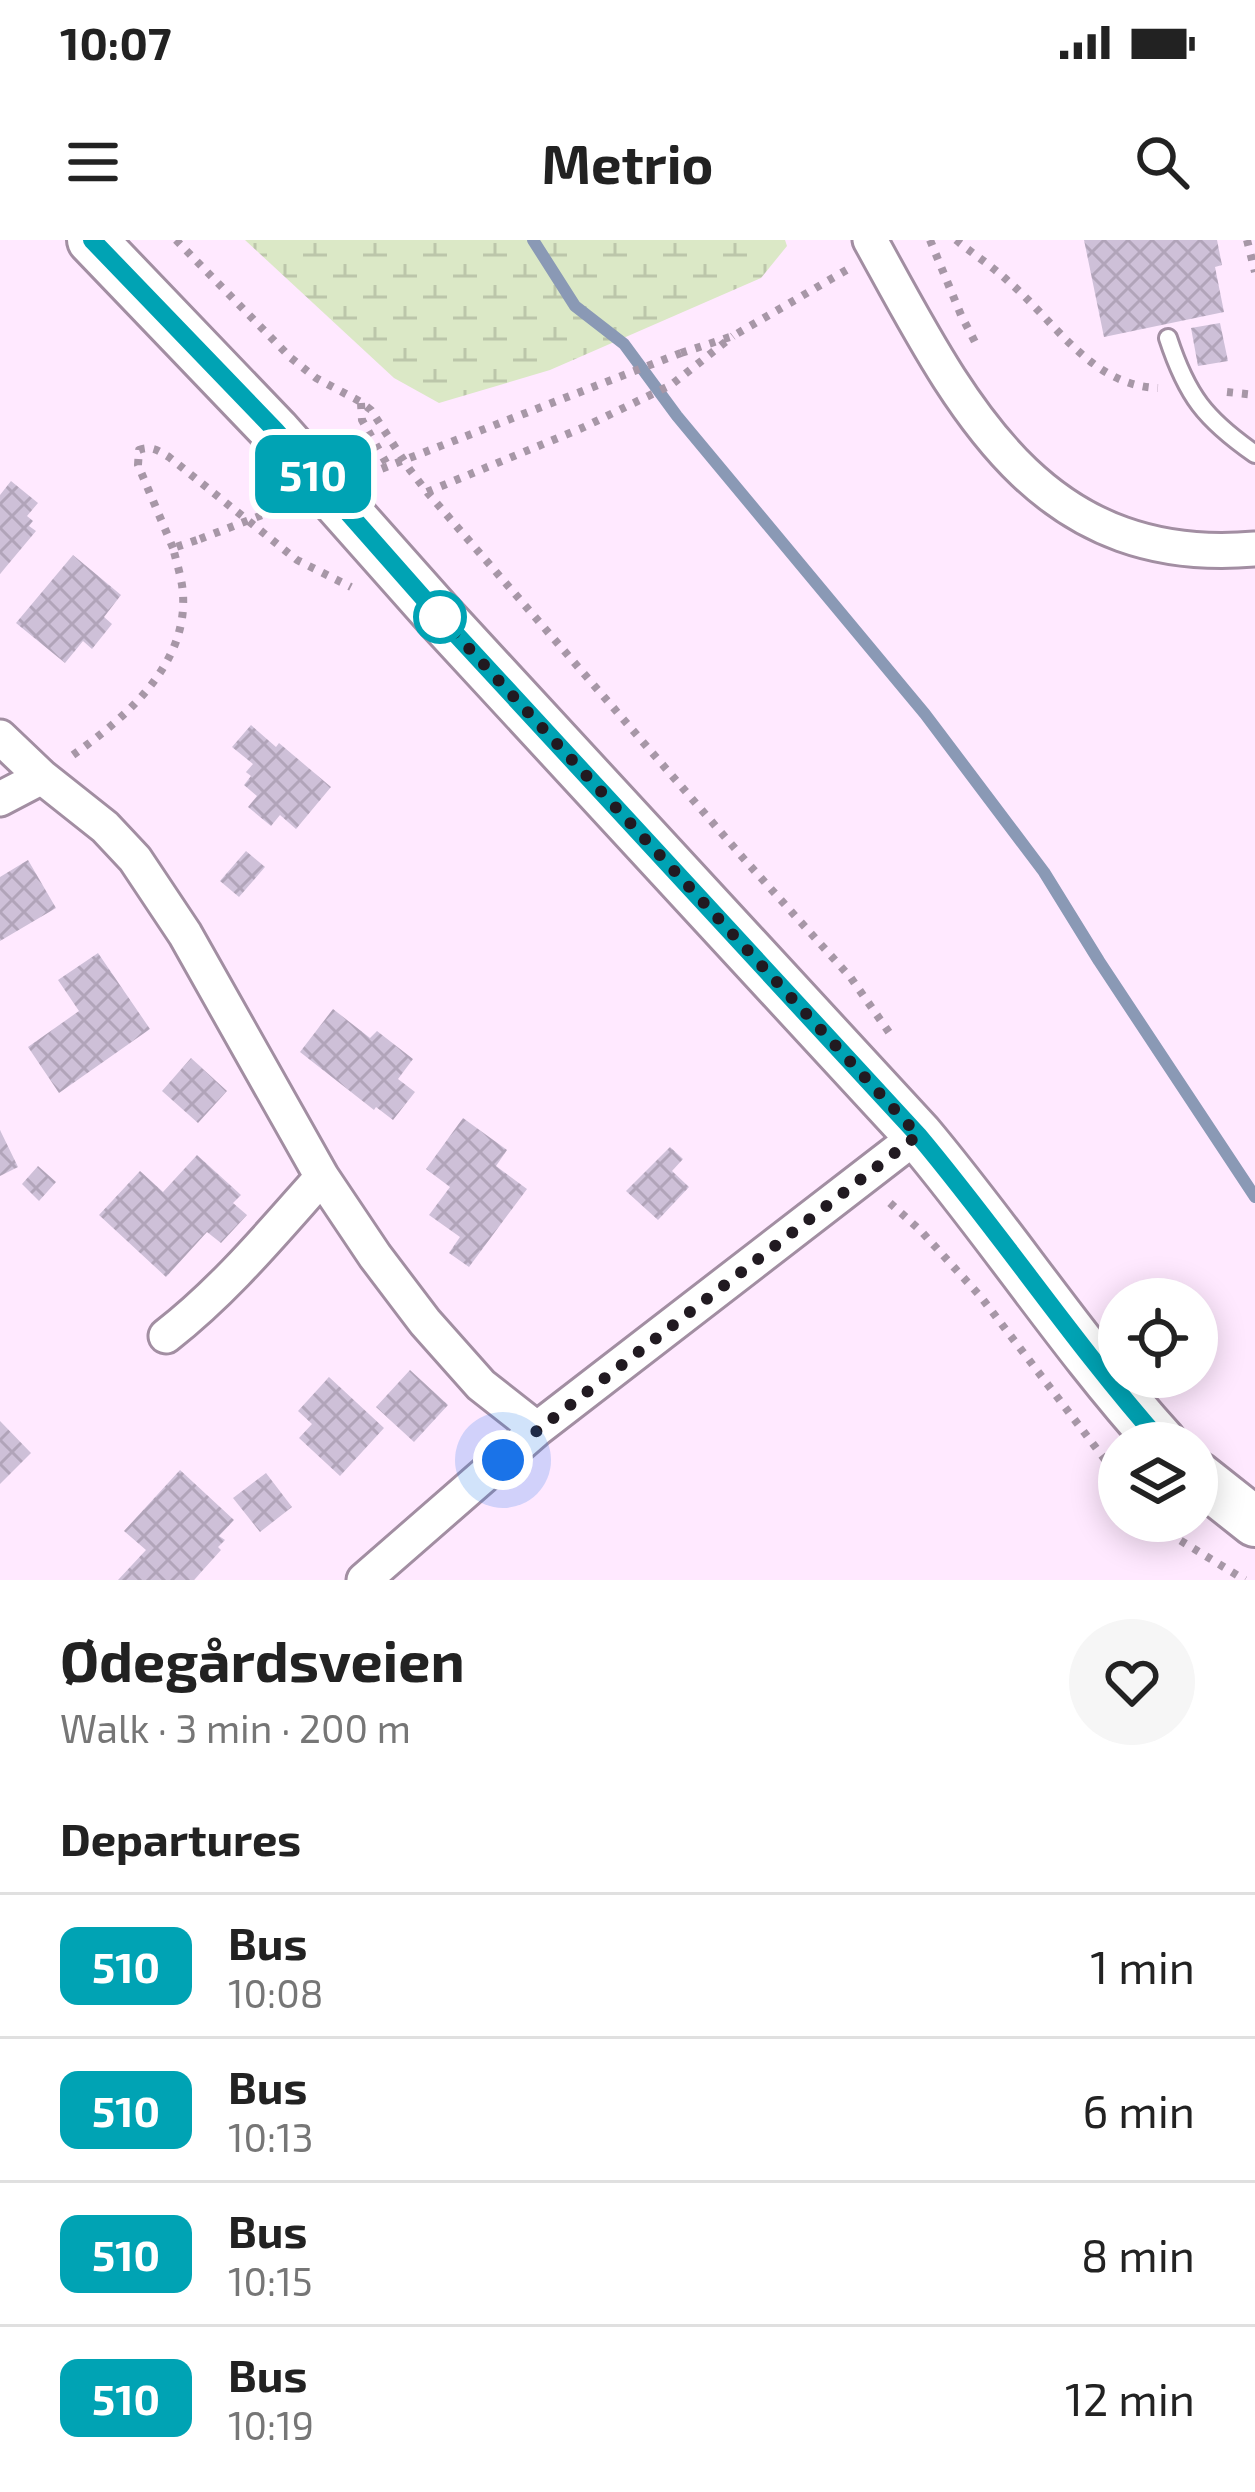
<!DOCTYPE html>
<html lang="en">
<head>
<meta charset="utf-8">
<style>
	:root { --surface:#fff; --page:#f6f6f6; --text:#222; --muted:#767676; --line:#e0e0e0 }
	body { margin:0; font-family:"Exo 2",sans-serif; background:var(--page); color:var(--text); height:100vh; display:flex; flex-direction:column; font-size:45px; white-space:nowrap }
	* { box-sizing:border-box; margin:0 }
	p { font-size:39px; color:var(--muted) }
	.icon { flex:none; width:66px; height:66px; fill:none; stroke:currentColor; stroke-width:2; stroke-linecap:round; stroke-linejoin:round }
	.map { position:relative; height:1340px; overflow:hidden }
	.panel { display:flex; flex-direction:column; background:var(--surface); flex:1 }
	.panel>* { flex:none }
	.badge { padding:0 24px; border-radius:18px; font-size:42px; line-height:78px }
	.controls { position:absolute; left:1098px; top:1038px; display:grid; gap:24px }
	.controls a { display:grid; place-items:center; width:120px; height:120px; border-radius:50%; background:var(--surface); box-shadow:0 6px 30px #0003; font-size:60px }
	.you { position:absolute; width:60px; height:60px; margin:-30px; border:9px solid #fff; border-radius:50%; background:#1a73e8; box-shadow:0 0 0 18px #1a73e833 }
	.map>.badge { position:absolute; translate:-50% -50%; box-shadow:0 0 0 6px #fff }
	h2 { padding:0 60px; font-size:45px; line-height:108px }
	.round { display:grid; place-items:center; flex:none; width:126px; height:126px; border-radius:63px; background:var(--page) }
	.head { display:flex; align-items:center; justify-content:space-between; height:204px; padding:0 60px }
	h1 { font-size:57px; font-weight:700; line-height:90px }
	ul { padding:0; list-style:none }
	li { display:flex; align-items:center; gap:36px; height:144px; padding:0 60px; border-top:3px solid var(--line) }
	li div { flex:1 }
	li b { display:block; font-size:45px }
	li em { font-style:normal }
	li .badge { min-width:132px; font-weight:700; text-align:center }
	.status { display:flex; justify-content:space-between; align-items:center; height:84px; padding:0 60px; background:var(--surface); direction:ltr }
	.status svg { height:33px; fill:currentColor }
	header { display:flex; justify-content:space-between; align-items:center; height:156px; padding:0 60px; background:var(--surface); font-size:54px; font-weight:700 }
	.map>svg:first-child { display:block }
</style>
</head>
<body>
<div class="status"><b>10:07</b><svg viewBox="0 0 49 12"><path d="M0 12V9h3v3zM5 12V6h3v6zM10 12V3h3v9zM15 12V0h3v12zM26 1h20v11H26zM47 4h2v5h-2z"/></svg></div>
<header><svg class="icon" aria-label="menu" viewBox="0 0 24 24"><path d="M4 6h16M4 12h16M4 18h16"/></svg>Metrio<svg class="icon" aria-label="search" viewBox="0 0 24 24"><circle cx="10" cy="10" r="6"/><path d="M15 15l6 6"/></svg></header>
<div class="map">
<svg width="1255" height="1340" viewBox="0 0 1255 1340">
	<defs>
		<pattern id="wetland-marsh" width="20" height="14" patternUnits="userSpaceOnUse" patternTransform="scale(3)"><rect width="20" height="14" fill="#dbe8c6"/><path d="M1 5h8M5 5V1M11 12h8M15 12V8" fill="none" stroke="#bcc6aa"/></pattern>
		<pattern id="building-cross-hatch" width="8" height="8" patternUnits="userSpaceOnUse" patternTransform="scale(3)"><rect width="8" height="8" fill="#cec0d8"/><path d="M0 0l8 8M0 8l8-8" fill="none" stroke="#b1a4b9"/></pattern>
	</defs>
	<rect width="100%" height="100%" fill="#ffe9ff"/>
	<path fill="url(#wetland-marsh)" d="M245,0H785L787,6L761,38L550,130L439,163L394,138Z"/>
	<g fill="none" stroke-linecap="round" stroke-linejoin="round">
		<path stroke="#8a99b5" stroke-width="12" d="M533,0L575,66L624,104L677,176L925,474L1044,632L1099,721L1255,957"/>
	</g>
	<path fill="url(#building-cross-hatch)" d="M1084,0H1217L1222,25L1215,27L1224,72L1104,97Z
		M1220,83L1228,121L1198,126L1191,88Z
		M11,241L38,263L27,276L33,281L29,286L36,291L0,334V255Z
		M73,315L121,355L104,377L112,384L92,409L83,401L65,423L16,383Z
		M251,485L276,507L279,503L331,547L296,589L280,575L271,586L248,567L257,556L244,545L251,536L246,532L253,524L232,507Z
		M246,611L265,627L239,657L220,641Z
		M28,620L56,668L0,701V637Z
		M98,713L150,789L59,853L28,807L79,771L58,740Z
		M333,769L370,798L377,791L413,819L398,839L415,852L393,880L376,867L374,870L300,812Z
		M191,818L227,851L198,883L162,851Z
		M463,878L507,910L496,926L527,949L469,1027L449,1013L460,997L429,975L450,947L426,929Z
		M0,890L18,927L0,936Z
		M670,907L683,919L672,931L689,947L658,980L626,951Z
		M197,915L241,955L233,963L247,975L221,1003L207,992L166,1037L99,975L140,931L163,952Z
		M38,926L56,942L39,961L22,944Z
		M410,1130L448,1165L414,1202L376,1167Z
		M329,1137L384,1188L340,1236L299,1198L312,1184L298,1171Z
		M0,1181L31,1213L0,1244Z
		M180,1230L234,1280L219,1296L225,1300L218,1307L221,1310L194,1340H118L146,1310L124,1291Z
		M266,1233L292,1267L260,1292L233,1258Z"/>
	<g fill="none" stroke-linecap="round" stroke-linejoin="round">
		<defs>
			<path id="lane" d="M1168,98C1187,156 1205,179 1255,214"/>
			<path id="street" d="M870,0C960,163 1037,328 1255,309
				M0,497L42,537L105,587L135,619L185,694L322,937L375,1016L425,1082L481,1145L537,1189
				M0,559L42,537
				M166,1096C225,1050 272,993 322,937
				M364,1340L537,1189L918,895"/>
			<path id="secondary" d="M92,0L275,191L441,378L918,895C1002,995 1074,1106 1162,1203
				M1197,1236L1255,1282"/>
		</defs>
		<use href="#lane" stroke="#a28ea2" stroke-width="22"/>
		<use href="#street" stroke="#a28ea2" stroke-width="39"/>
		<use href="#secondary" stroke="#a28ea2" stroke-width="54"/>
		<path stroke="#a797a7" stroke-width="8" stroke-dasharray="6 9" stroke-linecap="butt" d="M176,0L291,118L316,138L361,162L371,170L410,230L427,252L744,619L851,738L893,798
			M930,0L961,75L976,104
			M956,0C973,14 992,26 1008,41C1054,80 1091,146 1158,148
			M1247,0L1255,32
			M681,113L733,96L850,28
			M1227,152L1255,155
			M361,163L362,180L388,226
			M427,252L582,188L671,145L733,96
			M173,308L138,225L139,210C151,205 159,211 169,217L297,320L351,347
			M73,515C128,476 193,420 182,345C180,333 176,320 173,308L200,299
			M890,963L921,991L981,1057L1119,1238
			M1158,1281L1178,1299L1245,1340"/>
		<use href="#lane" stroke="#fff" stroke-width="16"/>
		<use href="#street" stroke="#fff" stroke-width="33"/>
		<use href="#secondary" stroke="#fff" stroke-width="48"/>
		<path stroke="#a797a7" stroke-width="8" stroke-dasharray="6 9" stroke-linecap="butt" d="M200,299L681,113"/>
	</g>
	<g fill="none" stroke-linecap="round" stroke-linejoin="round">
		<defs>
			<path id="line" d="M92,0L275,190L441,378L918,895C1002,995 1075,1105 1162,1203"/>
		</defs>
		<use href="#line" stroke="#fff" stroke-width="27"/>
		<use href="#line" stroke="#00a3b4" stroke-width="18"/>
		<path stroke="#211a21" stroke-width="12" stroke-dasharray="0 21.6" d="M440,377L918,895L538,1190L503,1220"/>
	</g>
	<circle fill="#fff" stroke="#00a3b4" stroke-width="6" cx="440" cy="377" r="24"/>
</svg>
<div class="controls">
<a><svg class="icon" aria-label="locate" viewBox="0 0 24 24"><circle cx="12" cy="12" r="6"/><path d="M12 2v4M12 18v4M2 12h4M18 12h4"/></svg></a>
<a><svg class="icon" aria-label="layers" viewBox="0 0 24 24"><path d="M12 4l9 5-9 5-9-5zM3 14l9 5 9-5"/></svg></a>
</div>
<div class="you" style="left:503px;top:1220px"></div>
<b class="badge" style="left:313px;top:234px;background:#00a3b4;color:#fff">510</b>
</div>
<section class="panel">
<div class="head"><div><h1>Ødegårdsveien</h1><p>Walk · 3 min · 200 m</p></div><a class="round"><svg class="icon" aria-label="heart" viewBox="0 0 24 24"><path d="M12 20l-8-8c-3-5 5-10 8-4 3-6 11-1 8 4z"/></svg></a></div>
<h2>Departures</h2>
<ul>
<li><span class="badge" style="background:#00a3b4;color:#fff">510</span><div><b>Bus</b><p>10:08</p></div><em>1 min</em></li>
<li><span class="badge" style="background:#00a3b4;color:#fff">510</span><div><b>Bus</b><p>10:13</p></div><em>6 min</em></li>
<li><span class="badge" style="background:#00a3b4;color:#fff">510</span><div><b>Bus</b><p>10:15</p></div><em>8 min</em></li>
<li><span class="badge" style="background:#00a3b4;color:#fff">510</span><div><b>Bus</b><p>10:19</p></div><em>12 min</em></li>
</ul>
</section>
</body>
</html>
